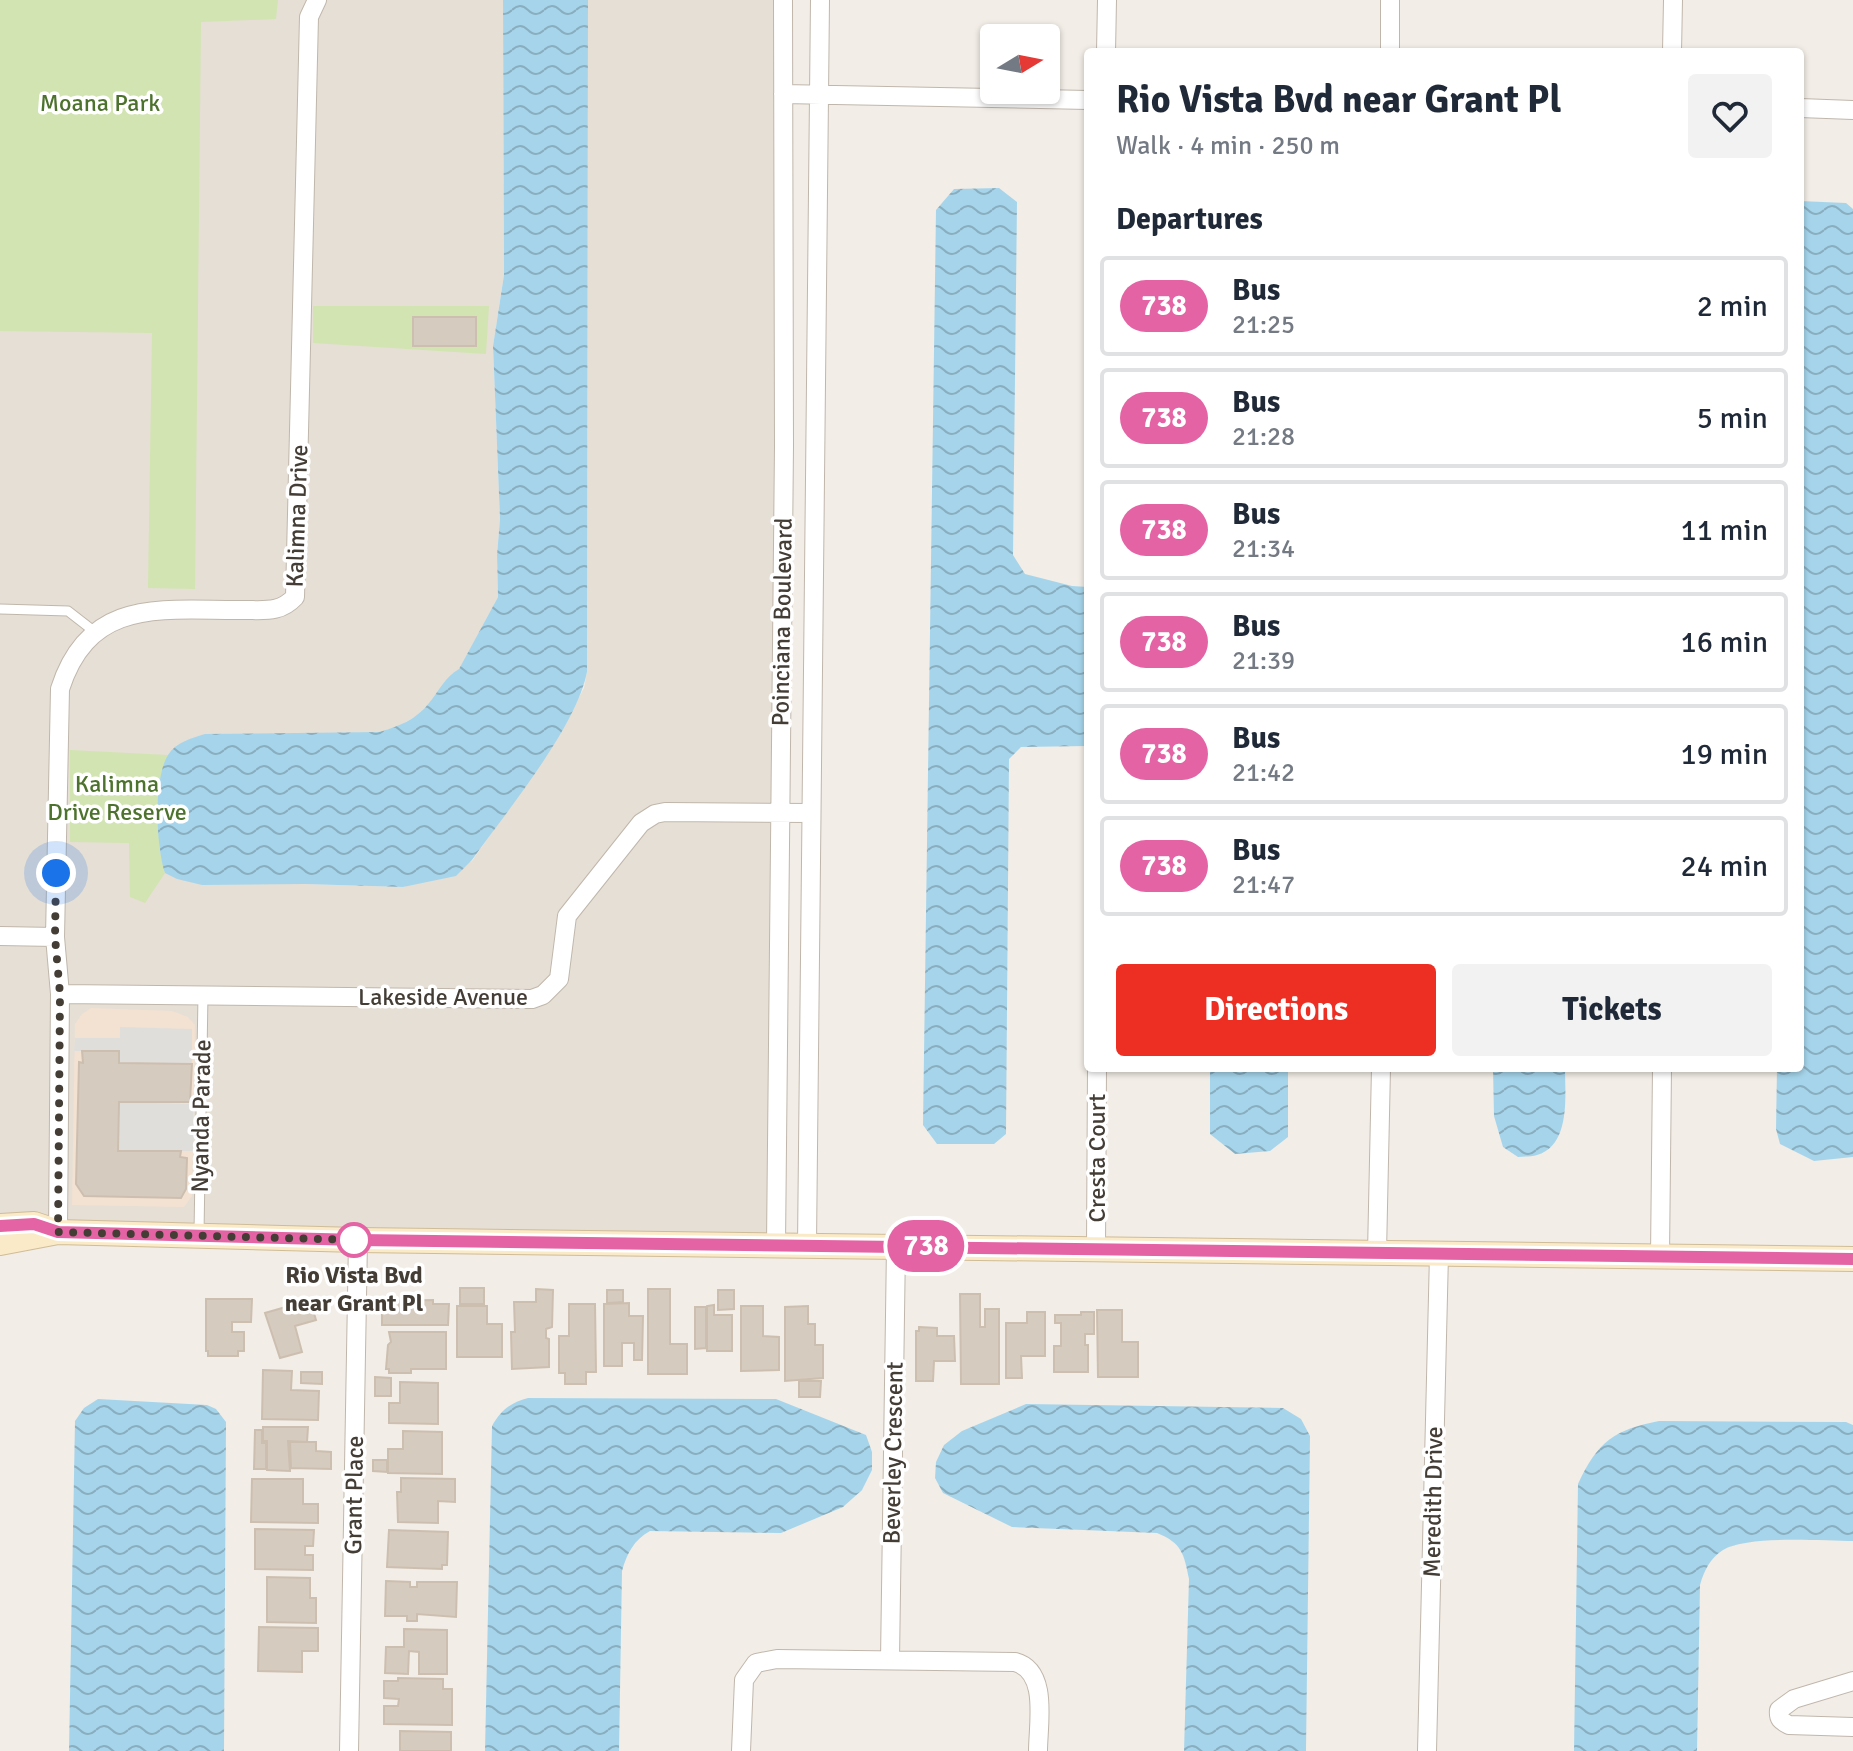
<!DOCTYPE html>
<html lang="en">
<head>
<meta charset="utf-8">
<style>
	:root { --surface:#fff; --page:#f2f2f3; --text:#1f2937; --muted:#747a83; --line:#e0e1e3; --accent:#ed2f23 }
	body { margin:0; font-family:Signika,sans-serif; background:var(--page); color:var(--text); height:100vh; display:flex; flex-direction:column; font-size:30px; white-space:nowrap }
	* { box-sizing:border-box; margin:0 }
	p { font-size:26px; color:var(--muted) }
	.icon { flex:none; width:44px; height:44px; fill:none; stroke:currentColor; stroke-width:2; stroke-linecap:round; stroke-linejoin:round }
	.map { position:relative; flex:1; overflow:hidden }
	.side { position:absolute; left:1084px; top:48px; width:720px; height:1024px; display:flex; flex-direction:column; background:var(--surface); border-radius:8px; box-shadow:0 2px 6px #0004 }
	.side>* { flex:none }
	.badge { padding:0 16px; border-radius:26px; font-size:28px; line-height:52px }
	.needle { width:52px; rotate:80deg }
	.buttons { position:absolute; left:980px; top:24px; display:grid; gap:16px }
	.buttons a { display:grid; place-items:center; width:80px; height:80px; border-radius:8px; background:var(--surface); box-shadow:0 2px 6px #0004; font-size:40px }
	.you { position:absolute; width:40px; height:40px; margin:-20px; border:6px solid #fff; border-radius:50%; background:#1a73e8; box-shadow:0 0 0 12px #1a73e833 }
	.map>.badge { position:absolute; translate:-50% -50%; box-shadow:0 0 0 4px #fff }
	h2 { padding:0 32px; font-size:30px; line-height:72px }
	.round { display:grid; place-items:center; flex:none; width:84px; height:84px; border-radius:8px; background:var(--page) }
	.overview { display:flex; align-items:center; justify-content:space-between; height:136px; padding:0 32px }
	h1 { font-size:38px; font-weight:700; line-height:60px }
	.cta { display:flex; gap:16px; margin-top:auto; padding:16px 32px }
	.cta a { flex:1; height:92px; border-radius:8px; background:var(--accent); color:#fff; font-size:32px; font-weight:700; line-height:92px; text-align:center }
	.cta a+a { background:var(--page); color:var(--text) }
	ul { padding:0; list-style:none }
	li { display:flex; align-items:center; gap:24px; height:100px; margin:0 16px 12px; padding:0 16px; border:4px solid var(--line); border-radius:8px }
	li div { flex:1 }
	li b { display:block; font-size:30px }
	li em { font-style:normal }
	li .badge { min-width:88px; font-weight:700; text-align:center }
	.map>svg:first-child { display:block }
</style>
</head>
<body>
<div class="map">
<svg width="1853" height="1751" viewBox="0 0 1853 1751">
	<defs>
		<pattern id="water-waves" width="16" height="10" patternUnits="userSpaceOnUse" patternTransform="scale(2)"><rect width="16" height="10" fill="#a6d5eb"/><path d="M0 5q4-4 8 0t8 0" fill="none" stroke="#89aebf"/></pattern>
	</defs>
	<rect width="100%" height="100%" fill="#f2ede6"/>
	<path fill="#e6dfd5" d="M0,0H503L504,275L493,346L500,519L497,555L498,597L459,670L422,713L397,727L379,732L304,884L403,887L472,861L550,749L584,688L587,672L588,0H783L776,1245L0,1226Z"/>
	<path fill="#f3e2d2" d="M91,1008L172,1011L188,1017L195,1025L192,1196L184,1207L72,1205L75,1024L82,1014Z"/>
	<path fill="#d2e4b1" d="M0,0H278L276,19L201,22L195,589L148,588L152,333L0,331Z
		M313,306H489L486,354L313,343Z
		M70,750L168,755L159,847L165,873L145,903L130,897L129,843L70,842Z"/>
	<path fill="#e0dedb" d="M120,1027L192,1029V1064L119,1063L118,1051H74L75,1038H120Z
		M119,1102L193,1104V1151H118Z"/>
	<path fill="url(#water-waves)" d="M503,0H588L587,672C576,728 506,812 472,860L456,876L403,887L304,884L202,885L177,879L165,873C156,847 153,779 168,755C176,742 192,738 205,734L379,732C398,727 417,719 429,703C439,691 445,677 459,669L498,597L497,555L500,519L493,346L504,275Z
		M999,188L1017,202L1013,555L1025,574L1072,586L1088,587V746L1021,747L1009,759L1006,1134L994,1144H937L923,1125L936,210L954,189Z
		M1800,201L1846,203L1853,209V1157L1814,1161L1780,1144L1776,1129L1777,1068H1800Z
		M1210,1068H1288V1137L1270,1151L1235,1154L1210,1134Z
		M1493,1068H1565C1565,1095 1571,1145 1537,1155C1532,1157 1524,1156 1518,1157L1503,1147L1494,1116Z
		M528,1398L776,1399L866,1435L872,1452V1470L862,1490L843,1507L781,1533L650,1531C634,1540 627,1553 622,1571L619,1751H485L492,1426C501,1410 510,1403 528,1398Z
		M98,1399L207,1405L216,1409L226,1422L224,1751H69L75,1421L84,1408Z
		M1026,1404L1283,1408L1301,1419L1310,1436L1306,1751H1184L1189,1579C1184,1554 1182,1543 1157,1533L1012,1527L943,1493L935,1478L936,1462L944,1445L962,1431Z
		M1659,1421L1846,1422L1853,1425V1541C1821,1541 1748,1535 1723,1550C1710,1558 1704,1571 1700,1585L1697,1751H1574L1578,1484C1598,1441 1614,1430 1659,1421Z"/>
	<path fill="#d6cbbf" stroke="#cdbfb0" stroke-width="2" d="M413,317H476V346H413Z
		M82,1051H119V1063L192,1064L190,1102H119L118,1151H181L180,1157L187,1158L186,1189L181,1198L84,1196L76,1184L79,1062L83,1063Z
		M460,1288H484V1304H460Z
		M536,1289L553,1290L552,1327L546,1329V1338L549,1339V1367L512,1369L511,1332H515L514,1302H536Z
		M648,1289H670V1344H687V1374H648Z
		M607,1290H623V1302L607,1303Z
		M718,1290H734V1309L718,1310Z
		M960,1294H980V1327H985V1309H999V1384H961Z
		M206,1299H252L251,1322H232V1332H244V1351H238V1356H208V1351H206Z
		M310,1300L316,1320L295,1326L302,1352L280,1358L265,1313Z
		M433,1300V1304H449L448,1325H382V1301Z
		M629,1303V1316H643L642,1360H634V1343H622V1366H604V1304Z
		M569,1304H595L596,1372H586V1384H565V1373H559V1336H569Z
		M714,1305V1315H732V1351H707V1306Z
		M457,1306H487V1324H502V1357H457Z
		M741,1306H763V1336L779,1337V1370L741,1371Z
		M808,1306V1324H815V1345H823V1378L785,1381V1307Z
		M695,1307H706V1348L695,1349Z
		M1097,1310H1122V1342H1138V1377H1098Z
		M1027,1312H1045V1356H1021L1022,1378H1006V1323H1027Z
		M1081,1312H1094V1334H1085V1345H1088V1372H1054V1346H1061V1323H1055V1315H1081Z
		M919,1327L937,1328V1336H954L955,1361H934L933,1381H916V1331H919Z
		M389,1332H446V1369H411V1373H389V1369H386L388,1345L391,1342Z
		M263,1370L292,1371L291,1390L319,1391L318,1420L262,1419Z
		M301,1372H322V1384L301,1383Z
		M375,1377L391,1378V1396H375Z
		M799,1381H821L820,1397H799Z
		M400,1382L438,1383V1424L389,1423V1403H400Z
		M263,1427H308L307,1442L288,1441L290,1471L267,1470V1441H263Z
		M255,1430H262V1443H266V1469H254Z
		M403,1431L442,1432V1474L388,1473V1449H403Z
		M290,1442H316V1451L331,1452V1469L291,1468Z
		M373,1460H387V1472L373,1471Z
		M401,1478L455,1479V1502L438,1501V1523L398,1522L397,1492H401Z
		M252,1479H303V1504H318V1523L251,1522Z
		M255,1529L314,1530L313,1546H305V1555H313V1570L255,1569Z
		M389,1530L448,1532L447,1565H442V1569L387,1567Z
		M267,1577L310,1578V1598H316V1623L267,1622Z
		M386,1581L410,1582V1587H417V1582H457L456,1617L417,1614V1621H407V1616H385Z
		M259,1627L318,1628V1651H302V1672L258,1671Z
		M404,1629L447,1630V1674H419V1652L409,1651L408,1674L385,1673L386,1647H404Z
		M398,1678L443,1679V1689H452V1725L384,1724V1706H398L399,1699L384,1698V1681H398Z
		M400,1731L451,1732V1751H400Z"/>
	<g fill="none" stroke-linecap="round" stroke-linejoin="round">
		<defs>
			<path id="lane" d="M0,609L68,611L95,632
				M199,1233L203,995"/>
			<path id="street" d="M1106,52L1107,0
				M1390,52V0
				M1672,52L1673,0
				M783,94L1088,100
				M1800,108L1853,110
				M0,936L55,937
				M60,994L532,999L543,995L559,979L567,916L641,823L655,814L665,812L811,813
				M58,1232L60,994L55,937L60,689C90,595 165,611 244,610C265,610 280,613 295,597L309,17L317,0
				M776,1245L784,446L783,0
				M807,1245L820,0
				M1096,1247L1097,1068
				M1377,1253L1381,1068
				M1660,1256L1662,1068
				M890,1660L896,1246
				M1853,1681L1794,1699L1779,1710C1778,1719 1781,1721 1789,1725L1853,1727
				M349,1751L358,1240
				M741,1751L744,1680L756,1663L777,1659L1015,1662C1049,1671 1038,1724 1038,1751
				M1427,1751L1439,1254"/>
			<path id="secondary" d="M0,1226L34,1224L49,1229
				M0,1243L58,1232L358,1240L1853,1259"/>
		</defs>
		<use href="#lane" stroke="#c0b7ac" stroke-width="11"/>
		<use href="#street" stroke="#c0b7ac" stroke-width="20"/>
		<use href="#secondary" stroke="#cfbc98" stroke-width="26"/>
		<use href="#lane" stroke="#fff" stroke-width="9"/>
		<use href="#street" stroke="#fff" stroke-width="18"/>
		<use href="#secondary" stroke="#fbeac7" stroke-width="24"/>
	</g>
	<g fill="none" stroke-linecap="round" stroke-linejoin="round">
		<defs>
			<path id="line" d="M0,1226L34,1224L58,1232L358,1240L1853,1259"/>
		</defs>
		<use href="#line" stroke="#fff" stroke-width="18"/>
		<use href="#line" stroke="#e463a4" stroke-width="12"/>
		<path stroke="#443d36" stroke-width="8" stroke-dasharray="0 14.4" d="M56,873L55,937L60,994L58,1232L358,1240H354"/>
	</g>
	<circle fill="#fff" stroke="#e463a4" stroke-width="4" cx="354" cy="1240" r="16"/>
	<g text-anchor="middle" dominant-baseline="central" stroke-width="7" stroke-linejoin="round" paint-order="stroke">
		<g font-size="24" fill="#4d722d" stroke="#fff">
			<text x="100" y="103">Moana Park</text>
			<text x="117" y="784">Kalimna<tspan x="117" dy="28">Drive Reserve</tspan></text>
		</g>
		<g font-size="24" fill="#443d36" stroke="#fff">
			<text transform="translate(297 516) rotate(-88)">Kalimna Drive</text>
			<text transform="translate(782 622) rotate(-89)">Poinciana Boulevard</text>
			<text x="443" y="997">Lakeside Avenue</text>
			<text transform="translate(201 1116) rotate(-89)">Nyanda Parade</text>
			<text transform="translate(1097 1158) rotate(-90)">Cresta Court</text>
			<text transform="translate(893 1453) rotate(-89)">Beverley Crescent</text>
			<text transform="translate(354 1495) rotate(-89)">Grant Place</text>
			<text transform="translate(1433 1502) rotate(-89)">Meredith Drive</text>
		</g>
		<g font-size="24" font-weight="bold" fill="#443d36" stroke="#fff">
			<text x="354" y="1275">Rio Vista Bvd<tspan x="354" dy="28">near Grant Pl</tspan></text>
		</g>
	</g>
</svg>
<div class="buttons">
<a><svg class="needle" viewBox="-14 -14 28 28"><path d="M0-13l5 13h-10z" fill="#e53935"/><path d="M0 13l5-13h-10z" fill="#747a83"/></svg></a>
</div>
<div class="you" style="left:56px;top:873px"></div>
<b class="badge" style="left:926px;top:1246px;background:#e463a4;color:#fff">738</b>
<section class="side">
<div class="overview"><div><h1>Rio Vista Bvd near Grant Pl</h1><p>Walk · 4 min · 250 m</p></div><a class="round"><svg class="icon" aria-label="heart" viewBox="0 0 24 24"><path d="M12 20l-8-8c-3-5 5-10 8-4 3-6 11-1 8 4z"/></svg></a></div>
<h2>Departures</h2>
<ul>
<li><span class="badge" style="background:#e463a4;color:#fff">738</span><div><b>Bus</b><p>21:25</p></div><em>2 min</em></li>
<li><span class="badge" style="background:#e463a4;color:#fff">738</span><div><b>Bus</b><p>21:28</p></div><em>5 min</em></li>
<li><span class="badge" style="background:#e463a4;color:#fff">738</span><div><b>Bus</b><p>21:34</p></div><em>11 min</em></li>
<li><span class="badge" style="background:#e463a4;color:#fff">738</span><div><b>Bus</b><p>21:39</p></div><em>16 min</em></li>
<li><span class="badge" style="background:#e463a4;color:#fff">738</span><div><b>Bus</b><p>21:42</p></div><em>19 min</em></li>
<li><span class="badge" style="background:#e463a4;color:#fff">738</span><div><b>Bus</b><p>21:47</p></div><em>24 min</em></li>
</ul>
<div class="cta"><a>Directions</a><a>Tickets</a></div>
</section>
</div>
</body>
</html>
